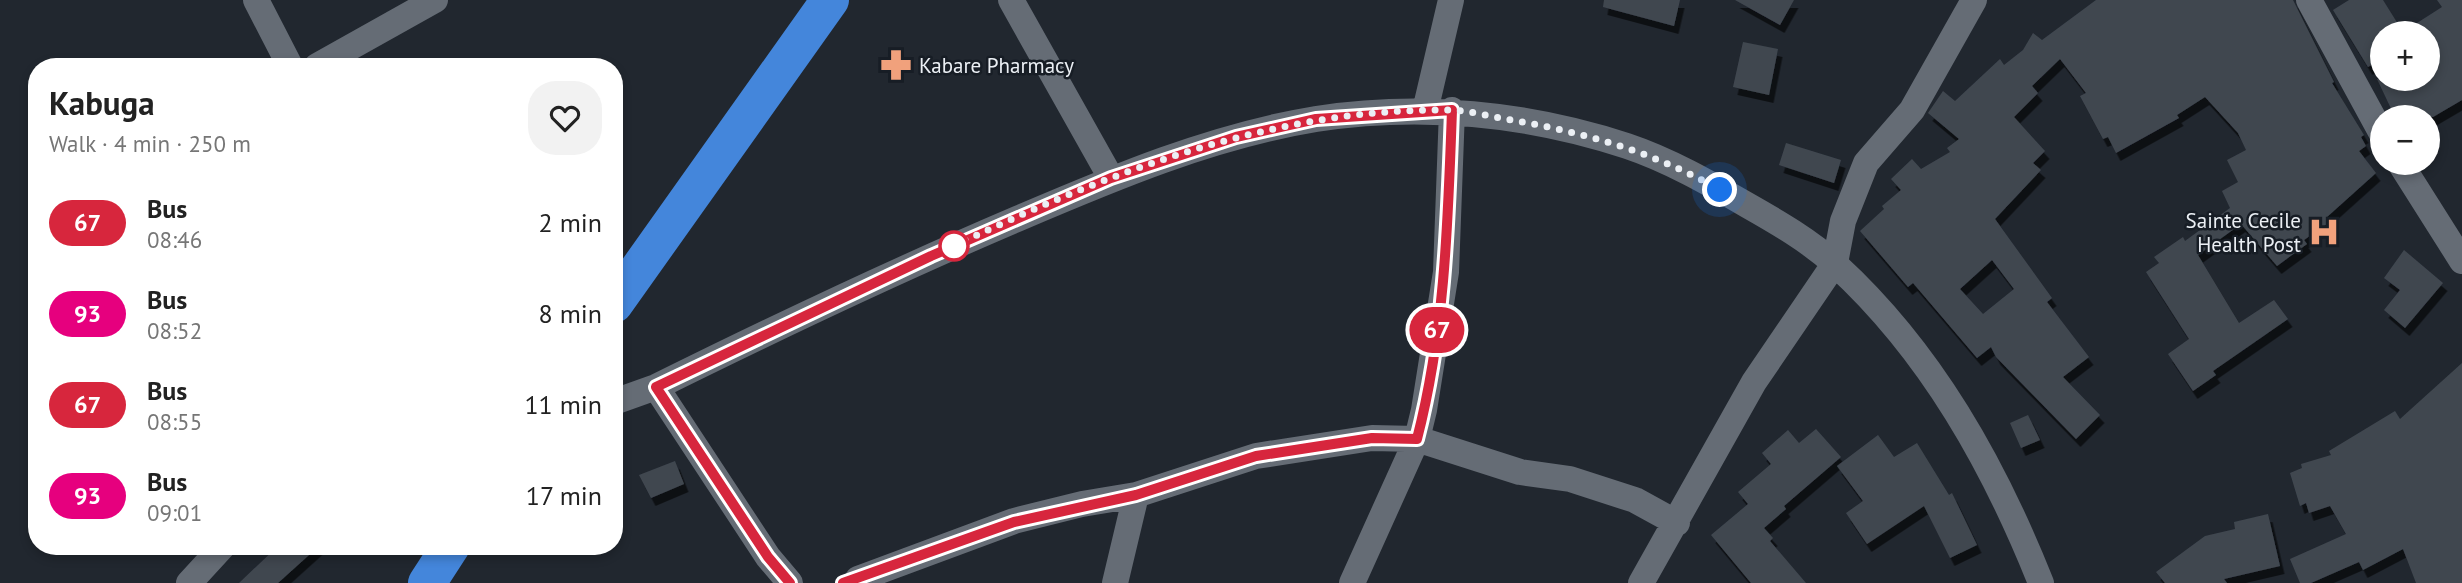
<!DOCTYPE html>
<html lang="en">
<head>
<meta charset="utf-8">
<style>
	:root { --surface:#fff; --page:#f2f2f2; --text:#222; --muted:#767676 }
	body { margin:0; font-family:"PT Sans",sans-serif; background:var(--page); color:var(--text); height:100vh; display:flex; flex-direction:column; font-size:26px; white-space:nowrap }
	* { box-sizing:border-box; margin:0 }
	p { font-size:23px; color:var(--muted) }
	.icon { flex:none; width:38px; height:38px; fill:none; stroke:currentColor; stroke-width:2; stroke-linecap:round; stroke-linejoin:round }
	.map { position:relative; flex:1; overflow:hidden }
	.drawer { position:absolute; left:28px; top:58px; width:595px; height:497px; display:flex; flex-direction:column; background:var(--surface); border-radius:28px; box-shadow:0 4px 10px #0003 }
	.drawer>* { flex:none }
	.badge { padding:0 14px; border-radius:23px; font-size:24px; line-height:46px }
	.fabs { position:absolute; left:2370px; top:21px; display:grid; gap:14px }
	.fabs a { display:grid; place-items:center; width:70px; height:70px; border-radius:50%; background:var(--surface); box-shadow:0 4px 10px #0003; font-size:35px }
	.you { position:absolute; width:35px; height:35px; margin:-18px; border:5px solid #fff; border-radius:50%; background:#1a73e8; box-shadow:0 0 0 10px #1a73e833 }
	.map>.badge { position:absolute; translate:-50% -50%; box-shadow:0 0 0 4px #fff }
	.round { display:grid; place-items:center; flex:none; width:74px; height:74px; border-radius:28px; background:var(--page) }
	.headline { display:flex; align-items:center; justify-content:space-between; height:119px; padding:0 21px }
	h1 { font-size:33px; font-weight:600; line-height:52px }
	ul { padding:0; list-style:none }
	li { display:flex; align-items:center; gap:21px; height:91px; padding:0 21px }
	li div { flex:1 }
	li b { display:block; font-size:26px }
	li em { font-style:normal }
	li .badge { min-width:77px; font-weight:700; text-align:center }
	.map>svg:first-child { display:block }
</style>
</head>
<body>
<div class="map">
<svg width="2462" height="583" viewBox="0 0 2462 583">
	<defs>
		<filter id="shadow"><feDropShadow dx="4.5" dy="8" stdDeviation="0" flood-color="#0009"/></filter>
	</defs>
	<rect width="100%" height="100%" fill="#21272f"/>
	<path fill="#404750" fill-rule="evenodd" filter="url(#shadow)" d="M1604,0H1680L1674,26L1603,7Z
		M1735,0H1794L1780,25Z
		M2096,0H2293L2334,82L2332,83L2364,135L2361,137L2366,146L2359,151L2376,173L2327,217L2330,222L2304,240L2307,244L2277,266L2241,224L2198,255L2239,323L2274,300L2288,319L2213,371L2216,375L2193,391L2168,354L2189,339L2146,272L2159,263L2154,257L2183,237L2185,241L2230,208L2222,191L2238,182L2227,160L2246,150L2238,133L2205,97L2177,115L2179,118L2116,153L2108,137L2103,139L2080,96L2086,93L2060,59L2032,86L2038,93L2014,117L2045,151L2033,163L2041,170L1995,219L2052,298L2047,302L2089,357L2063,377L2100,415L2076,439L1996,357L1991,347L1977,358L1913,283L1908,287L1860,231L1884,209L1882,206L1901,190L1891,179L1912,159L1921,169L1950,152L1947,148L1959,139L1928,113L1943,91L1955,101L2000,59L2004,65L2023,50L2033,33L2042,40ZM1992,260L2014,289L1983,314L1960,289Z
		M2349,0H2383L2403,32L2442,7L2437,0H2462V100L2433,117H2395L2377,79H2427V33H2382V59L2368,67L2333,10Z
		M1743,42L1778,49L1769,95L1733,87Z
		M1786,143L1841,160L1834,183L1779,165Z
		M2404,250L2443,283L2405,328L2384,310L2400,290L2384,278Z
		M2462,363V583H2416L2403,549L2363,570L2359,562L2311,583H2300L2290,559L2346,534L2330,506L2309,513L2306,503L2300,506L2290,473L2302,468L2301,464L2331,455L2329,451L2395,411L2400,419Z
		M2028,415L2040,440L2021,448L2010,423Z
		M1816,429L1841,457L1784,506L1786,509L1764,528L1773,538L1770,541L1806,583H1751L1711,535L1748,504L1738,492L1771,464L1762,453L1788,430L1799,443Z
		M1878,435L1894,457L1917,443L1949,495L1952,493L1977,545L1950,558L1924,506L1867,544L1846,513L1863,501L1837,466Z
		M675,461L684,484L651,498L639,475Z
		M2268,514L2280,566L2224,579L2227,583H2165L2156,572L2205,536L2235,529L2234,522Z
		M278,546H319L278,583H239Z"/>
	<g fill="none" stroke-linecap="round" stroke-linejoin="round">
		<path stroke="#656c75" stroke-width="26" d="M256,0L290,66
			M1011,0L1111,178
			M2309,0L2382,134
			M317,66L435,0
			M1425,111L1451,0
			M2400,163L2462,261
			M656,387L768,557L790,583
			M614,402L656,387C775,328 895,271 1017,219C1113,178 1212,136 1316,119C1420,103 1527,113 1627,146C1669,160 1709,183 1747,205C1777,222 1810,241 1836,265C1931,352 1994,465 2041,583
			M189,583L223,546
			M857,583L858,579L1014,521L1082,504L1136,495L1256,456L1372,438L1417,439L1520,472L1570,479L1635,500L1677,523
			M1115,583L1136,495
			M1352,583L1417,439L1424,410L1446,272L1452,110
			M1641,583L1754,382L1835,263L1843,221L1866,163L1912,110L1974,0"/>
		<path stroke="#4486db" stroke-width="38" d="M614,304L830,0
			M427,583L451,546"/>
	</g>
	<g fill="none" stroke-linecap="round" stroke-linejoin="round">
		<defs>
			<path id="line" d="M790,583L768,557L656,387L931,256L1111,178L1236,137L1316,119L1452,110C1448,221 1445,331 1417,439L1372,438L1256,456L1136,495L1014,522L843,583"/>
		</defs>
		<use href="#line" stroke="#fff" stroke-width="16"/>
		<use href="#line" stroke="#d7263d" stroke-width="10"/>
		<path stroke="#ebeff4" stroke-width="7" stroke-dasharray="0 12.6" d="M954,246C1106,173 1276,108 1448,110C1467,110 1487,116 1506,119C1582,132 1652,151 1720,190"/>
	</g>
	<defs>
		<symbol id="pharmacy-bare" viewBox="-9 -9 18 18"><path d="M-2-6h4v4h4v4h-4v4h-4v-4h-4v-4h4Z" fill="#f1a17c" stroke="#171d25" stroke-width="2.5" paint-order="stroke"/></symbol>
		<symbol id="hospital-bare" viewBox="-9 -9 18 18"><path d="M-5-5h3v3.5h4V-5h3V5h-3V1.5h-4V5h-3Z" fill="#f1a17c" stroke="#171d25" stroke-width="2.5" paint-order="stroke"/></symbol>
	</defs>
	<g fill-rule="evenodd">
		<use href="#pharmacy-bare" x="874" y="43" width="44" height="44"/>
		<use href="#hospital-bare" x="2302" y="210" width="44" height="44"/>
	</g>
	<circle fill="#fff" stroke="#d7263d" stroke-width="3.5" cx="954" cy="246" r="14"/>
	<g text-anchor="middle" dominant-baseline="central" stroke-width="5" stroke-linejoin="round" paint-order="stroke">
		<g font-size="21" fill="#ebeff4" stroke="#171d25" text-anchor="start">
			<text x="919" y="65">Kabare Pharmacy</text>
			<text x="2301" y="220" text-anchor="end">Sainte Cecile<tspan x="2301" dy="24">Health Post</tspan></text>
		</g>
	</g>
</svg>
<div class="fabs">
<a>+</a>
<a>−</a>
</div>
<div class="you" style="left:1720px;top:190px"></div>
<b class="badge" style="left:1437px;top:330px;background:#d7263d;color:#fff">67</b>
<section class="drawer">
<div class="headline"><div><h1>Kabuga</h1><p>Walk · 4 min · 250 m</p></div><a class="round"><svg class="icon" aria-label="heart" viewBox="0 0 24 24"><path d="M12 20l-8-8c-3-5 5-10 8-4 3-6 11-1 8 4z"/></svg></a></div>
<ul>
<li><span class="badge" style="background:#d7263d;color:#fff">67</span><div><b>Bus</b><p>08:46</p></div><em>2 min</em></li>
<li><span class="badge" style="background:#e6007e;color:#fff">93</span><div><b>Bus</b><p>08:52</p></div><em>8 min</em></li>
<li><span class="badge" style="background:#d7263d;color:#fff">67</span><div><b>Bus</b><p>08:55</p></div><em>11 min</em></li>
<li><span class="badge" style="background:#e6007e;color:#fff">93</span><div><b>Bus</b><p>09:01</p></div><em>17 min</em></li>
</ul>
</section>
</div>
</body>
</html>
